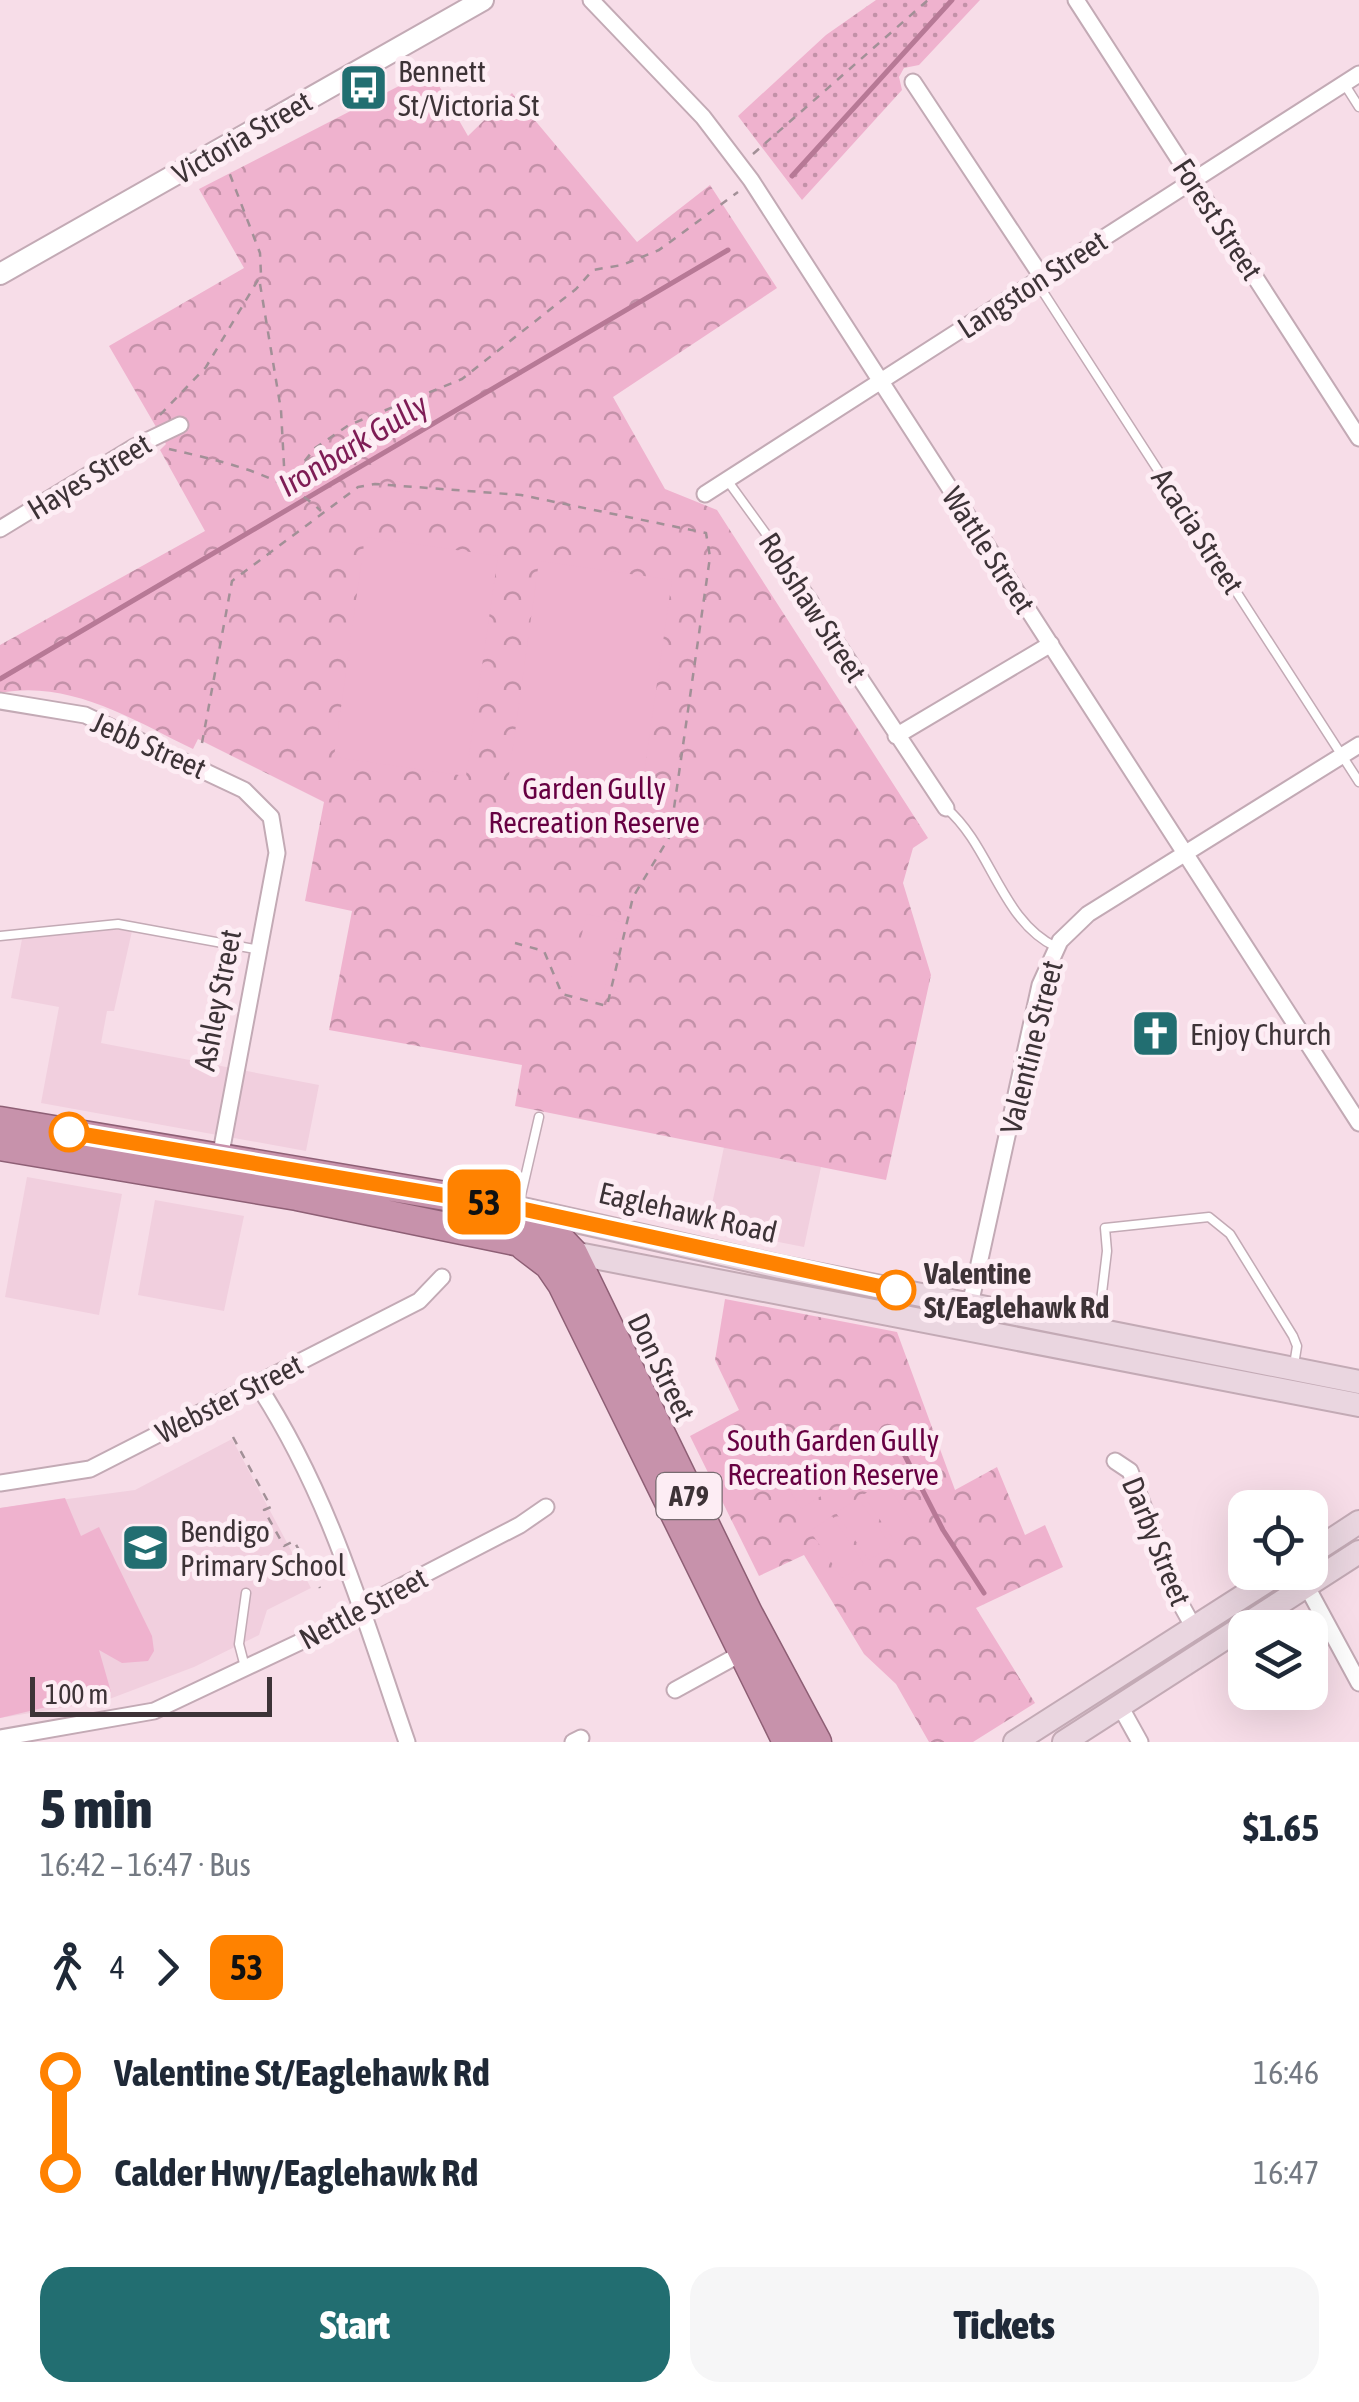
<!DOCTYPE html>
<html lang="en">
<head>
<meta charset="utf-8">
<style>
	:root { --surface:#fff; --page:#f6f6f7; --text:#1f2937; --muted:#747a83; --accent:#226e71 }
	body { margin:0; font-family:"Asap Condensed",sans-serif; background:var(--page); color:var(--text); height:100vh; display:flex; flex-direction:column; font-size:38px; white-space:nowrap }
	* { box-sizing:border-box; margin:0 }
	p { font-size:32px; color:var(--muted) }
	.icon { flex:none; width:55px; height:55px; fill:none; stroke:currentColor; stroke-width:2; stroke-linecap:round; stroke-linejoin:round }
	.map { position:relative; height:1742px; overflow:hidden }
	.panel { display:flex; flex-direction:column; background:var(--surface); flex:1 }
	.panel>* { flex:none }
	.badge { padding:0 20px; border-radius:15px; font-size:35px; line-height:65px }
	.controls { position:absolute; left:1228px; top:1490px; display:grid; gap:20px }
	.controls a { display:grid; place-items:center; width:100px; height:100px; border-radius:20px; background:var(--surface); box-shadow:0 10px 40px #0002; font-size:50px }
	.scale { position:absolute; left:30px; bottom:25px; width:242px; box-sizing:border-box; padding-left:10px; border:5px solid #3d3337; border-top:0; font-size:28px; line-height:35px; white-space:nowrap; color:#3d3337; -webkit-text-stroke:8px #fdedf4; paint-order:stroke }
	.map>.badge { position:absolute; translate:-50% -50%; box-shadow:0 0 0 5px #fff }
	.legs { display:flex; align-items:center; gap:15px; height:110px; padding:0 40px; font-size:32px }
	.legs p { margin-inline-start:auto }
	.overview { display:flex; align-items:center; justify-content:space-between; height:170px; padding:0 40px }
	h1 { font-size:55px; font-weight:800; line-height:75px }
	.action { display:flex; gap:20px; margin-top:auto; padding:20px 40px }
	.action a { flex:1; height:115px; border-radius:30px; background:var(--accent); color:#fff; font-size:40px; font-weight:800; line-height:115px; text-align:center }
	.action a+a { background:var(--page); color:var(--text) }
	ul { padding:0 40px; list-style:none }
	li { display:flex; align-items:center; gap:35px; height:100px; font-size:38px }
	li i { display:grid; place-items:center; width:15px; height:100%; margin:0 12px; background:currentColor }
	li i::after { content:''; width:25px; height:25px; margin:-12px; border:8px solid; border-radius:50%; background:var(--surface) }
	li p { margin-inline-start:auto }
	li:first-child i { background:linear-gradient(#0000 50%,currentColor 0) }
	li:last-child i { background:linear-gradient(currentColor 50%,#0000 0) }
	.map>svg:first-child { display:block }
</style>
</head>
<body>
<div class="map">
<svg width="1359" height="1742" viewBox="0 0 1359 1742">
	<defs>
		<pattern id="grass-dots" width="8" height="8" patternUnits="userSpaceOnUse" patternTransform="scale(2.5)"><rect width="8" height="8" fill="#efb2ce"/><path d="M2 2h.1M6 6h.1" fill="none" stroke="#c391a8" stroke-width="1.8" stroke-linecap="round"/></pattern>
		<pattern id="park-crowns" width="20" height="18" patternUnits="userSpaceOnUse" patternTransform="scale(2.5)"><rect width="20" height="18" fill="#efb2ce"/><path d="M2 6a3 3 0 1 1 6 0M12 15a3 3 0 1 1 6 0" fill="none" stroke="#c391a8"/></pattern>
	</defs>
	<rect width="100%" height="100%" fill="#f7dde8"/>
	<path fill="#f1cfde" d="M109,929L132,931L114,1011H107L101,1043L319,1085L306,1151L41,1103L59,1007L11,998L22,939Z
		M724,1147L821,1167L804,1247L707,1228Z
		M27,1177L122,1194L99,1315L5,1297Z
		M155,1200L244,1216L224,1311L138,1295Z
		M232,1439L311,1588L267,1610L259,1635L194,1667L104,1701L0,1718V1508L135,1490Z"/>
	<path fill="url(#grass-dots)" d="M876,0H980L919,65L904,68L899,77L902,90L802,200L738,116L826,35Z"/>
	<path fill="url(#park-crowns)" d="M430,70L468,136L512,93L637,242L710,185L777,288L613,397L665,489L717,510L928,838L913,848L903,883L931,975L886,1180L515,1106L522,1065L329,1030L352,911L305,901L324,802L198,739L193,749C134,720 68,679 0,693V645L205,531L160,450L166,444L109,346L244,268L199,189Z
		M725,1299L897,1332L955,1490L997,1467L1025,1535L1045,1525L1063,1567L976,1608L1035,1703L973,1742H929L896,1684L864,1654L804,1555L759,1576L690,1436L739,1410L715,1360Z"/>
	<path fill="#efb2ce" d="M365,537L498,556L466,776L334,757Z
		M539,561L672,580L640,800L508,782Z
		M587,914L621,922L601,1001L567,993Z
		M816,1424L830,1446L781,1478L767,1456Z
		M835,1455L850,1477L801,1509L787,1486Z
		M885,1481L917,1529L896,1543L863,1495Z
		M65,1498L81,1536L99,1527L152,1636L154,1651L148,1661L122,1663L99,1650L111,1692L0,1718V1508Z
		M858,1498L891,1546L869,1560L836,1513Z
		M832,1516L864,1564L842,1578L810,1531Z"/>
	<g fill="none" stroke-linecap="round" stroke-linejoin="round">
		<path stroke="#b77996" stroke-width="5" d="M792,176L952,0
			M0,679L728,250
			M900,1446L943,1530L984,1593"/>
		<defs>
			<path id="service" d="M1345,85L1359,107
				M1036,281L1359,782
				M727,480L814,600L832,636
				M946,808C991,846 1001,921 1056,947
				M0,936L118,924L260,950
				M519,1204L539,1117
				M1098,1326L1107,1251L1105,1228L1209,1217L1230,1234L1293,1336L1297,1346L1294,1365
				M245,1667L239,1644L246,1593"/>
			<path id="minor" d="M591,0L703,117L751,180L1359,1123
				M1076,0L1359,438
				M913,82L1042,277
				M705,494L1359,74
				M0,529L134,447L180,425
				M832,636L946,808
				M0,701L85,715L244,790L271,817L277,853L220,1158
				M896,736L1051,644
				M970,1305L1040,985L1060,941L1088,914L1359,745
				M257,1384C330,1495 364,1618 407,1742
				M1115,1461L1130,1471L1179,1601L1194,1628
				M0,1483L90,1469L419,1301L442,1277
				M1306,1585L1359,1683
				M675,1690L744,1652
				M1120,1706L1140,1742
				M0,1738L154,1711L355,1616L371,1602L520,1525L546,1507
				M573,1742L581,1738"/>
			<path id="tertiary" d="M0,274L483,0"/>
			<path id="secondary" d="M518,1208L780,1267L1359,1382
				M573,1253L1359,1405
				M1310,1554L1359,1522
				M1015,1742L1281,1572
				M1064,1742L1359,1552"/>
			<path id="trunk" d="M0,1121L505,1206L555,1234L573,1253L748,1613L817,1742
				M0,1146L297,1196L573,1253
				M524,1246L549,1265L562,1284L787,1742"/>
		</defs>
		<use href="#service" stroke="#c3aab5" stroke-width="11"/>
		<use href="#minor" stroke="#c3aab5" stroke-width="19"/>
		<use href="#tertiary" stroke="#c3aab5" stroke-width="24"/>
		<use href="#secondary" stroke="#c3aab5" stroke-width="26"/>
		<use href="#trunk" stroke="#8e5f75" stroke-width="31"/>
		<path stroke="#a29097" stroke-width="2.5" stroke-dasharray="8 8" stroke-linecap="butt" d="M753,154L928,0
			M260,284L281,410L285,484
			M160,415L206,367L261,275L260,253L229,172
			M169,449C220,461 281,473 321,511
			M285,486L315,448L349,425L462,379L576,289L593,270L622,265L659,250L738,192
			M202,743L232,581L358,487L375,484L521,495L706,533L710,557L670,836L633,897L607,1006L562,994L544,951L515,943
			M233,1437L271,1507L264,1510L284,1546L294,1541L320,1588"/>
		<use href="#service" stroke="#fff" stroke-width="8"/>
		<use href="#minor" stroke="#fff" stroke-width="15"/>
		<use href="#tertiary" stroke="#fff" stroke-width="20"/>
		<use href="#secondary" stroke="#ead6e0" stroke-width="22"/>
		<use href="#trunk" stroke="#c792ab" stroke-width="28"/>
	</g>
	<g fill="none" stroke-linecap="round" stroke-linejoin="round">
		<defs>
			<path id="line-1" d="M69,1132L518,1208L896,1290"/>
		</defs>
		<use href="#line-1" stroke="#fff" stroke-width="22"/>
		<use href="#line-1" stroke="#ff8200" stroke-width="15"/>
	</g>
	<defs>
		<symbol id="bus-square" viewBox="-11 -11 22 22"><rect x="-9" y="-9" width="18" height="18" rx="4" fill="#226e71" stroke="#fdedf4"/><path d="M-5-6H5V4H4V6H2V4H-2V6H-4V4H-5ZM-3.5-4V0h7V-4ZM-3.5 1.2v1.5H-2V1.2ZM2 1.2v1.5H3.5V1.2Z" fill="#fff"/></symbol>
		<symbol id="church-square" viewBox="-11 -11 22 22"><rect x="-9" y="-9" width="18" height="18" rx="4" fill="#226e71" stroke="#fdedf4"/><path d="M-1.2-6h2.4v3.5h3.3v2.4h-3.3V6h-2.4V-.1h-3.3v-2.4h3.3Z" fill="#fff"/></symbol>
		<symbol id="school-square" viewBox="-11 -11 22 22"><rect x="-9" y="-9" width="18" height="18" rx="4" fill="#226e71" stroke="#fdedf4"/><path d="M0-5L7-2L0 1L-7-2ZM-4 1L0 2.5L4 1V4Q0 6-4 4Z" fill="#fff"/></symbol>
	</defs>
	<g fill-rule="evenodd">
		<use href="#bus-square" x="336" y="60" width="55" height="55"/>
		<use href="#church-square" x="1128" y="1006" width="55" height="55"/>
		<use href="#school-square" x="118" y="1520" width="55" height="55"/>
	</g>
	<g fill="#fff" stroke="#ff8200" stroke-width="5">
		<circle cx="69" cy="1132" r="18"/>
		<circle cx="896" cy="1290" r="18"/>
	</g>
	<g text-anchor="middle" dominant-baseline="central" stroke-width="10" stroke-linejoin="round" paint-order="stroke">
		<rect fill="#fdedf4" stroke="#776b70" stroke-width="2.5" x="656.5" y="1473" width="65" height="46" rx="8"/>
		<g font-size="28" font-weight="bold" fill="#3d3337">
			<text x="689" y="1496">A79</text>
		</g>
		<g font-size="30" fill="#3d3337" stroke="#fdedf4" text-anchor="start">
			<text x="398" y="71">Bennett<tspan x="398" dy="34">St/Victoria St</tspan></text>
			<text x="1190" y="1034">Enjoy Church</text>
			<text x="180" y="1531">Bendigo<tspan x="180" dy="34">Primary School</tspan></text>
		</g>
		<g font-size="30" fill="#3d3337" stroke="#fdedf4">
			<text transform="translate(242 137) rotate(-30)">Victoria Street</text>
			<text transform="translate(1218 219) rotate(57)">Forest Street</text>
			<text transform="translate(1032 284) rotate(-33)">Langston Street</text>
			<text transform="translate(89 476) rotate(-31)">Hayes Street</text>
			<text transform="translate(1198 531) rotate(57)">Acacia Street</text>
			<text transform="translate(989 550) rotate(57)">Wattle Street</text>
			<text transform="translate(813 607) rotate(57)">Robshaw Street</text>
			<text transform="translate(149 745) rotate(24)">Jebb Street</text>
			<text transform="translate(217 1000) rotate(-79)">Ashley Street</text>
			<text transform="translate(1031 1047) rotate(-76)">Valentine Street</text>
			<text transform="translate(688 1212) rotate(13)">Eaglehawk Road</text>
			<text transform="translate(662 1367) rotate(64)">Don Street</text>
			<text transform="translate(229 1398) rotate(-27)">Webster Street</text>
			<text transform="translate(1157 1541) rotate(68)">Darby Street</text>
			<text transform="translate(363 1608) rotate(-28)">Nettle Street</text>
		</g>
		<g font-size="30" fill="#670042" stroke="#fdedf4">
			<text x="594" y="788">Garden Gully<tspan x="594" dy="34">Recreation Reserve</tspan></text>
			<text x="833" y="1440">South Garden Gully<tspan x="833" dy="34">Recreation Reserve</tspan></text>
		</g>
		<g font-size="30" font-weight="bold" fill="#3d3337" stroke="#fdedf4" text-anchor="start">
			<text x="924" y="1273">Valentine<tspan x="924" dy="34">St/Eaglehawk Rd</tspan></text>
		</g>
		<g font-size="32" font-style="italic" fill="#7e1c55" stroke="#fdedf4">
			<text transform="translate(353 445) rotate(-31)">Ironbark Gully</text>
		</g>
	</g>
</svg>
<div class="controls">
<a><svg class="icon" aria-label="locate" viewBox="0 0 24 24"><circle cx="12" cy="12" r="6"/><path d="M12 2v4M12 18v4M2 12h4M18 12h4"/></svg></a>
<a><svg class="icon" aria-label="layers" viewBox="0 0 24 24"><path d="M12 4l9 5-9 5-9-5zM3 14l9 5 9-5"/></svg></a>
</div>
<div class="scale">100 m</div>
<b class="badge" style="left:484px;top:1202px;background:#ff8200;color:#111">53</b>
</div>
<section class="panel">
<div class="overview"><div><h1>5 min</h1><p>16:42 – 16:47 · Bus</p></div><b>$1.65</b></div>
<div class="legs"><svg class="icon" aria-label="walk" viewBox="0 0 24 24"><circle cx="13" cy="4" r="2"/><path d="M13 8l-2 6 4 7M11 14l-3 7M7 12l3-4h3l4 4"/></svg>4<svg class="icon" aria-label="forward" viewBox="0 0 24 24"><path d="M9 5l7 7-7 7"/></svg><b class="badge" style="background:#ff8200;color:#111">53</b></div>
<ul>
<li><i style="color:#ff8200"></i><b>Valentine St/Eaglehawk Rd</b><p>16:46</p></li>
<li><i style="color:#ff8200"></i><b>Calder Hwy/Eaglehawk Rd</b><p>16:47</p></li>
</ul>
<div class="action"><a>Start</a><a>Tickets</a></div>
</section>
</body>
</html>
